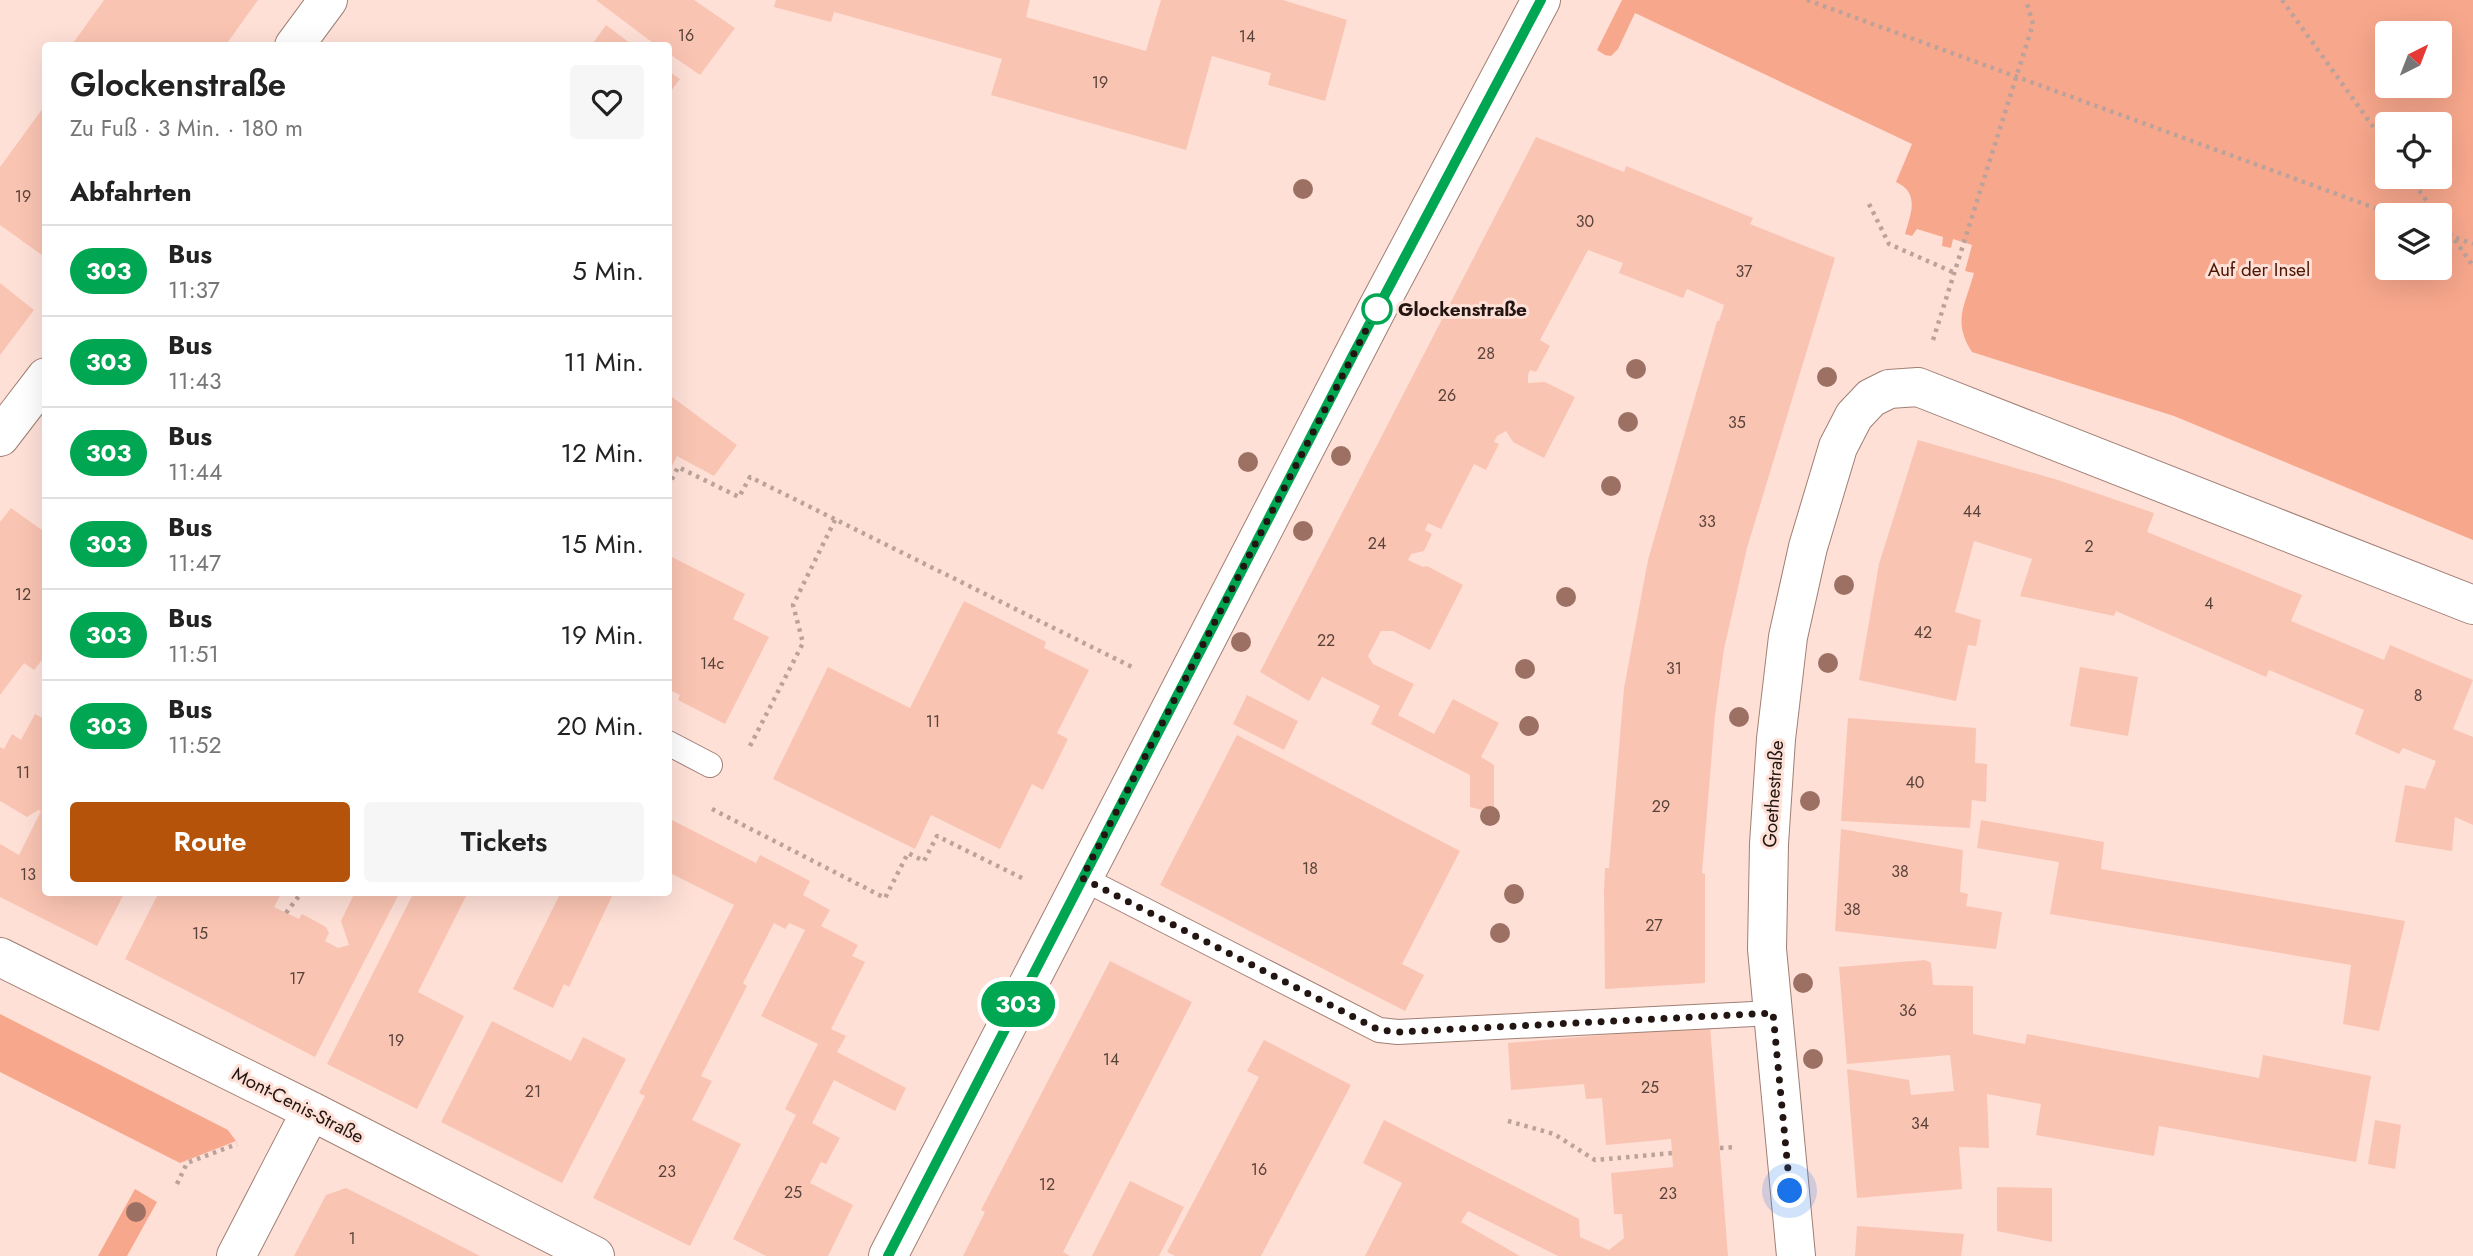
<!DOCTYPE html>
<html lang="de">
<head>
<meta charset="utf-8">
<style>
	:root { --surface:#fff; --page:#f6f6f6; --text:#222; --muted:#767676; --line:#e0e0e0; --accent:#b45309 }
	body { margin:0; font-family:Jost,sans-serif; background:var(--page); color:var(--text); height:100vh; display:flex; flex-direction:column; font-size:26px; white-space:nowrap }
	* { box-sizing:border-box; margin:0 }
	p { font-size:23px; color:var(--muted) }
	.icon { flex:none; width:38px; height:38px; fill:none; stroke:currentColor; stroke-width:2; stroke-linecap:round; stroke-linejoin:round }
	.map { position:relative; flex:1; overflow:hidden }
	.sheet { position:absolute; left:42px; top:42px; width:630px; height:854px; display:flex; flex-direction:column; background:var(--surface); border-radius:7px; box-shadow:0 7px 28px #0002 }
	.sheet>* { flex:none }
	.badge { padding:0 14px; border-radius:23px; font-size:24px; line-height:46px }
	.needle { width:46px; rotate:42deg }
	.fabs { position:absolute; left:2375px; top:21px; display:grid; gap:14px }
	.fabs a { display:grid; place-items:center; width:77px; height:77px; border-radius:7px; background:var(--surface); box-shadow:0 7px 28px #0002; font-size:35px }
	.you { position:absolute; width:35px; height:35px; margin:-18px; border:5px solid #fff; border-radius:50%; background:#1a73e8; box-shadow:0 0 0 10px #1a73e833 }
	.map>.badge { position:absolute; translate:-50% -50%; box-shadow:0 0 0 4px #fff }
	h2 { padding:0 28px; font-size:26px; line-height:63px }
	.round { display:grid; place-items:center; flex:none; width:74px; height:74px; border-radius:7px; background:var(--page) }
	.overview { display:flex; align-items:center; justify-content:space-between; height:119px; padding:0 28px }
	h1 { font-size:33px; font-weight:600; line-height:52px }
	.button { display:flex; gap:14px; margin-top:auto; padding:14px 28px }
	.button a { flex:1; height:80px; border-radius:7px; background:var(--accent); color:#fff; font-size:28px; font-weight:600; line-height:80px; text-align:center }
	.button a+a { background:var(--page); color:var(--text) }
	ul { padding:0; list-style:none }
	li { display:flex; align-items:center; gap:21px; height:91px; padding:0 28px; border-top:2px solid var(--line) }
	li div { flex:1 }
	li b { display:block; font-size:26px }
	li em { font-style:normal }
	li .badge { min-width:77px; font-weight:700; text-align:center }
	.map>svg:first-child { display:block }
</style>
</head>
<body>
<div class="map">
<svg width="2473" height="1256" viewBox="0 0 2473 1256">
	<rect width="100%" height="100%" fill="#fee0d7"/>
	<path fill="#f7a78c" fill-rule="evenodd" d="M1622,0H2473V540L2174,416L1972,352C1952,321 1965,306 1974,273L1965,271L1972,245L1953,239L1951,248L1942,246L1943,237L1917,229L1912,236L1905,234C1911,213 1920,193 1896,182L1912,144L1635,13L1618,49L1611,56L1605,55L1597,50ZM2387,33H2440V86H2387ZM2440,124V177H2387V124ZM2387,215H2440V268H2387Z
		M0,1014L228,1130L236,1141L180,1163L0,1072Z
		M135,1189L157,1202L127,1256H98Z"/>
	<path fill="#fac4b2" d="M104,0H258L225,46H71Z
		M596,0H694L735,28L700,75L668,53V46H657Z
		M776,0H1030L1026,17L1146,51L1161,0H1283L1347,20L1325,101L1268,85L1271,73L1212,56L1186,150L991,95L1002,59L834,12L831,22L774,7Z
		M606,25L634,46H591Z
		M668,71L680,79L668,95Z
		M46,104V258L0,225V167Z
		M1536,137L1624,172L1626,166L1753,218L1750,224L1835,258L1747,548L1724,649L1715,715L1702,873L1705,874V983L1605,989L1604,892L1605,868H1609L1624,688L1648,560L1717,321H1719L1724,305L1687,289L1683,298L1619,273L1623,263L1588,250L1540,340L1550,346L1536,372L1530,370L1528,375V383L1545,382L1575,397L1544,458L1513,442L1506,431L1497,436L1494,442L1499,444L1486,470L1474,464L1441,529L1428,523L1425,530L1432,534L1424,551L1411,554L1408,560L1423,567L1427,566L1463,585L1430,650L1393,631H1381L1368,656L1373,664L1414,684L1398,715L1434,734L1453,699L1499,723L1481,757L1494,765V813L1470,807V775L1371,724L1380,706L1322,677L1309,701L1260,672Z
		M0,283L34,310L0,355Z
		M668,394L737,445L714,476L677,456L668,474Z
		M1918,440L2058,480L2154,513L2147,532L2302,595L2291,621L2384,660L2390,645L2473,680L2453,729L2473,737V825L2455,817L2452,851L2395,842L2405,785L2425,789L2436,761L2403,748L2399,754L2355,734L2364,710L2269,670L2266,677L2116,611L2114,616L2020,596L2032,559L1974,541L1955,612L1981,620L1976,646L1968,645L1956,701L1859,680L1879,564Z
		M11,508L46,533V655L34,670L24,663L0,695V522Z
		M668,555L745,594L733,619L769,637L725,724L678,700L680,695L668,689Z
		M964,601L1046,642L1044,648L1089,670L1057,733L1068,739L1043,790L1032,784L1000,849L931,815L915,849L773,779L828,667L910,708Z
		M2080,667L2138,677L2128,736L2070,726Z
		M1247,695L1298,721L1284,750L1233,724Z
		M35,714L46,720V892H125L97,946L0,897V844L19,855L41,811L38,810L27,817L0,801V747L4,749L12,734L21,740Z
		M1848,718L1976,728L1975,763L1987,764L1986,802L1972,800L1970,828L1841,821Z
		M1237,735L1460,851L1402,964L1424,975L1405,1011L1160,885Z
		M668,818L756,863L760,855L810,881L803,895L830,910L821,926L858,945L852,956L865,962L831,1029L846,1036L837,1052L906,1088L895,1111L834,1080L812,1123L840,1138L826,1164L821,1162L810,1183L853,1205L828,1256H766L733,1239L796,1115L785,1109L818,1044L761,1016L805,930L789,923L785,929L774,923L743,983L747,986L701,1076L712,1081L692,1120L741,1144L690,1246L593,1198L645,1096L639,1093L734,905L668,872Z
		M1981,820L2104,842L2101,869L2405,921L2379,1031L2343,1024L2351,965L2050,914L2059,862L1977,848Z
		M1841,829L1963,850L1960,892L1968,894L1966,906L2002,912L1996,949L1835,931Z
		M159,892H279L281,894L274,907L299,919L302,914L326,927L329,933L325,941L338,948L349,945L341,921L355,892H400L315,1057L125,959Z
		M414,892H468L418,992L464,1016L417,1109L327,1064Z
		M561,892H614L569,987L564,984L553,1008L513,989Z
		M1925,960L1931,963L1933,985L1973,986V1034L2025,1044L2027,1034L2259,1078L2263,1055L2371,1076L2356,1162L2159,1126L2154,1156L2036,1135L2041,1104L1987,1094L1989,1148L1959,1147L1962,1189L1857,1198L1847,1069L1909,1080L1911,1095L1954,1091L1950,1055L1847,1064L1839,967Z
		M1110,961L1192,1002L1063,1252L1070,1256H963L985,1212L981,1210Z
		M492,1021L571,1061L583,1037L626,1059L562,1183L441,1122Z
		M1710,1026L1728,1256H1558L1468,1211L1461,1222L1520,1256H1365L1402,1183L1363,1163L1384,1120L1579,1219L1580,1237L1609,1250L1624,1238L1622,1214H1614L1611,1173L1673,1167L1671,1139L1606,1145L1602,1098L1586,1099L1584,1084L1511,1090L1508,1043Z
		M1264,1040L1351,1085L1261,1256H1175L1167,1252L1259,1077L1247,1071Z
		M2375,1120L2401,1125L2395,1169L2368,1164Z
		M1130,1181L1184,1207L1159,1256H1092Z
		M1997,1187L2052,1188V1242L1997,1231Z
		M346,1188L410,1220L480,1256H294L326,1195Z
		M1857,1226L1964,1234L1961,1256H1855Z"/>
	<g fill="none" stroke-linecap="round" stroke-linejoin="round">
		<defs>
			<path id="service" d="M668,743L710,765
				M1082,878L1379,1030L1398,1032L1773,1013"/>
			<path id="minor" d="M294,46L328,0
				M0,437L46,377
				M0,957L311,1111L595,1256
				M236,1256L311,1111
				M1796,1256L1767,949L1769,844L1776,739L1788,637L1808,547L1838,447L1854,416L1871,398L1889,389L1918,387L2473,605"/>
			<path id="tertiary" d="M888,1256L1377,309L1541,0"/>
		</defs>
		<use href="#service" stroke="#a07f74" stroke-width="26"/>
		<use href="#minor" stroke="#a07f74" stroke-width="40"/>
		<use href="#tertiary" stroke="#a07f74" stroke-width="40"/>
		<path stroke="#bba29b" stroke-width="4.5" stroke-dasharray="3.5 5" stroke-linecap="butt" d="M1807,0L2394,215
			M2282,0L2387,146
			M2409,177L2437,215
			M1869,204L1889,244L1955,273
			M2440,219L2473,266
			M2440,232L2473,244
			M1933,340L2033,24L2026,0
			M668,487L678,467L739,497L750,477L1134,668
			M750,746L803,643L793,605L835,520
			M712,809L885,898L908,853L924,861L937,836L1026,880
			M286,913L302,892
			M1508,1121L1554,1134L1595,1160L1673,1153
			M1720,1148L1736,1147
			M177,1184L187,1163L237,1144"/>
		<use href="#service" stroke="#fff" stroke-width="24"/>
		<use href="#minor" stroke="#fff" stroke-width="38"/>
		<use href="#tertiary" stroke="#fff" stroke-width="38"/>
	</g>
	<g fill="#9c7163">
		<circle cx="1303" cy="189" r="10"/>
		<circle cx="1636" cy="369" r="10"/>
		<circle cx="1827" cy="377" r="10"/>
		<circle cx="1628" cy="422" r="10"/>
		<circle cx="1341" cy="456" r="10"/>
		<circle cx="1248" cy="462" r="10"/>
		<circle cx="1611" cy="486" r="10"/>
		<circle cx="1303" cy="531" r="10"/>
		<circle cx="1844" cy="585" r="10"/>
		<circle cx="1566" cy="597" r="10"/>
		<circle cx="1241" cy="642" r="10"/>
		<circle cx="1828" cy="663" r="10"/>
		<circle cx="1525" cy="669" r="10"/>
		<circle cx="1739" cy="717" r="10"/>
		<circle cx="1529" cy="726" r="10"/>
		<circle cx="1810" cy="801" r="10"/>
		<circle cx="1490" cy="816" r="10"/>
		<circle cx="1514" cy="894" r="10"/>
		<circle cx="1500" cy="933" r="10"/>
		<circle cx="1803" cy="983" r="10"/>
		<circle cx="1813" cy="1059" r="10"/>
		<circle cx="136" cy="1212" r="10"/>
	</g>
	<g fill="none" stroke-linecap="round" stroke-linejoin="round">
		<defs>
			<path id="line" d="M888,1256L1353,355L1541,0"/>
		</defs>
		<use href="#line" stroke="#fff" stroke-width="16"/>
		<use href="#line" stroke="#00a651" stroke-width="10"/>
		<path stroke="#231612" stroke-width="7" stroke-dasharray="0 12.6" d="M1377,309L1082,878L1379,1030L1398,1032L1773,1013L1790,1191"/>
	</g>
	<circle fill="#fff" stroke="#00a651" stroke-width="3.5" cx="1377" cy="309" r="14"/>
	<g text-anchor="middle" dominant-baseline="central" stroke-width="6" stroke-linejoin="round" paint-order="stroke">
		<g font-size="16" fill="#59423a">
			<text x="686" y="35">16</text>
			<text x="1247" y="36">14</text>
			<text x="1100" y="82">19</text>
			<text x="23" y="196">19</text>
			<text x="1585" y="221">30</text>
			<text x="1744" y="271">37</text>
			<text x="1486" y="353">28</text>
			<text x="1447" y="395">26</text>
			<text x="1737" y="422">35</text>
			<text x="1972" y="511">44</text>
			<text x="1707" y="521">33</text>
			<text x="1377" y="543">24</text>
			<text x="2089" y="546">2</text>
			<text x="23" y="594">12</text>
			<text x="2209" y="603">4</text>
			<text x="1923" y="632">42</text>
			<text x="1326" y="640">22</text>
			<text x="712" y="663">14c</text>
			<text x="1674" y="668">31</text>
			<text x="2418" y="695">8</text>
			<text x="933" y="721">11</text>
			<text x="23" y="772">11</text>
			<text x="1915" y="782">40</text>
			<text x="1661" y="806">29</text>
			<text x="1310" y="868">18</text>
			<text x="1900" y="871">38</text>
			<text x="28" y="874">13</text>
			<text x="1852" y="909">38</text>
			<text x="1654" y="925">27</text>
			<text x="200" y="933">15</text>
			<text x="297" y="978">17</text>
			<text x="1908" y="1010">36</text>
			<text x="396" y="1040">19</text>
			<text x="1111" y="1059">14</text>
			<text x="1650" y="1087">25</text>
			<text x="533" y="1091">21</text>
			<text x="1920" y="1123">34</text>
			<text x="1259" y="1169">16</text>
			<text x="667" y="1171">23</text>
			<text x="1047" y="1184">12</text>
			<text x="793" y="1192">25</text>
			<text x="1668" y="1193">23</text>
			<text x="352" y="1238">1</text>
		</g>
		<g font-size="19" fill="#4c1704" stroke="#fee0d7">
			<text x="2259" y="269">Auf der Insel</text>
		</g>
		<g font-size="19" font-weight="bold" fill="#231612" stroke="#fee0d7" text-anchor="start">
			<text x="1398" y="309">Glockenstraße</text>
		</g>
		<g font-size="19" fill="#231612" stroke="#fee0d7">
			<text transform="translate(1773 794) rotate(-86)">Goethestraße</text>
			<text transform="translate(298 1105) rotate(27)">Mont-Cenis-Straße</text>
		</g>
	</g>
</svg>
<div class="fabs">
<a><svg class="needle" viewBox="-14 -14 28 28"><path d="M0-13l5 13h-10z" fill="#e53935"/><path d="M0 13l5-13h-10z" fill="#767676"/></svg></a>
<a><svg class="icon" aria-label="locate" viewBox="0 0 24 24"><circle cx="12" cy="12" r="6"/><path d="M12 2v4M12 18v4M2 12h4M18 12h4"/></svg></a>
<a><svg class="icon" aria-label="layers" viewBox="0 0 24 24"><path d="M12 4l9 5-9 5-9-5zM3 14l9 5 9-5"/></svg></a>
</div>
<div class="you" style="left:1790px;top:1191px"></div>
<b class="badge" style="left:1018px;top:1004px;background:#00a651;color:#fff">303</b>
<section class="sheet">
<div class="overview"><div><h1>Glockenstraße</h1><p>Zu Fuß · 3 Min. · 180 m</p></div><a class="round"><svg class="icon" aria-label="heart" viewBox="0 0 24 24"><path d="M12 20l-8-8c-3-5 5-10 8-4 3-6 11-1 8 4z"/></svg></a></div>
<h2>Abfahrten</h2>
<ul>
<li><span class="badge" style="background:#00a651;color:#fff">303</span><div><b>Bus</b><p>11:37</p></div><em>5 Min.</em></li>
<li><span class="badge" style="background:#00a651;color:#fff">303</span><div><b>Bus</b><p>11:43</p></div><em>11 Min.</em></li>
<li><span class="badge" style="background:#00a651;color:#fff">303</span><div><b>Bus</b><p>11:44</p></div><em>12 Min.</em></li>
<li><span class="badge" style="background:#00a651;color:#fff">303</span><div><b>Bus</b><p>11:47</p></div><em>15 Min.</em></li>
<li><span class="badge" style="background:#00a651;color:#fff">303</span><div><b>Bus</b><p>11:51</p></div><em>19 Min.</em></li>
<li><span class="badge" style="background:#00a651;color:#fff">303</span><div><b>Bus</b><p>11:52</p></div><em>20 Min.</em></li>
</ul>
<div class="button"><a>Route</a><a>Tickets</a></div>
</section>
</div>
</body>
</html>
